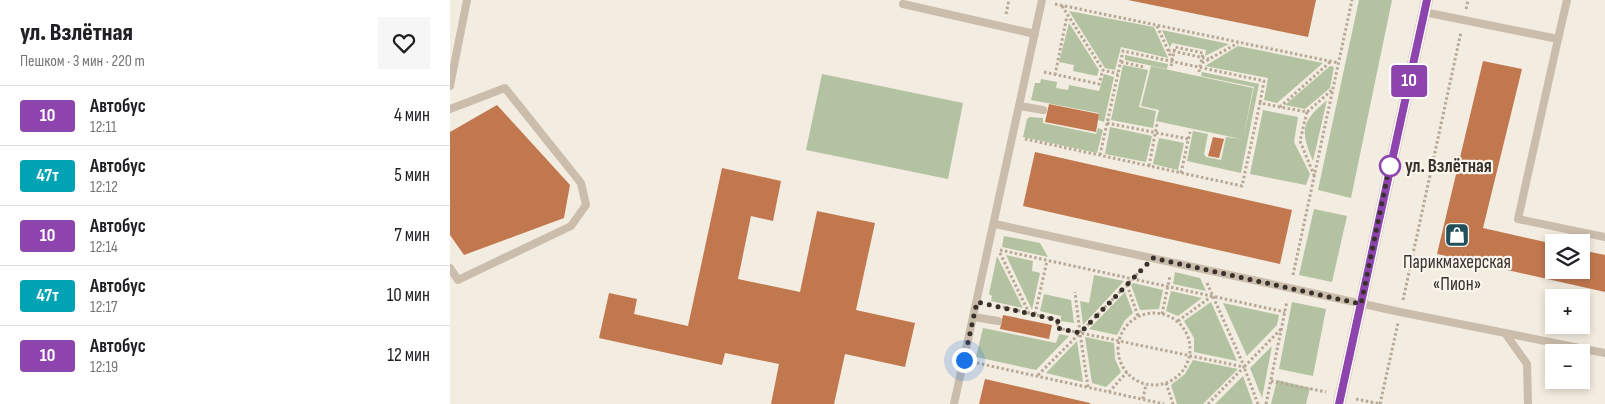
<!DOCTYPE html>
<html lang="ru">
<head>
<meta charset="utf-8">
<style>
	:root { --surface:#fff; --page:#f6f6f6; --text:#202124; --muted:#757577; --line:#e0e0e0 }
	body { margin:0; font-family:"Sofia Sans Condensed",sans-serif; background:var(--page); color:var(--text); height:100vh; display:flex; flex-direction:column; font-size:19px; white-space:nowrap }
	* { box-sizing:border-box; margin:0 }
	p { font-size:16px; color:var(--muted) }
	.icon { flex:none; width:28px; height:28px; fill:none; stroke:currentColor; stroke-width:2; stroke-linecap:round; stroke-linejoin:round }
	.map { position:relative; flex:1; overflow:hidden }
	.details { display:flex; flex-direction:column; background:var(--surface); width:450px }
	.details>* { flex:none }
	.badge { padding:0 10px; border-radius:4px; font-size:18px; line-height:32px }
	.buttons { position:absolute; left:1095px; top:234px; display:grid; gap:10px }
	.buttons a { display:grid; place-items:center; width:45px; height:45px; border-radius:0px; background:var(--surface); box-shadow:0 2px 8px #0003; font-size:25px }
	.you { position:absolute; width:25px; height:25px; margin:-12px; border:4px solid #fff; border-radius:50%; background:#1a73e8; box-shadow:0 0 0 8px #1a73e833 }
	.map>.badge { position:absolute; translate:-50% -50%; box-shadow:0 0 0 2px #fff }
	.round { display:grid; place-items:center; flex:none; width:52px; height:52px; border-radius:0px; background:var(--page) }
	.headline { display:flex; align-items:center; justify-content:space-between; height:85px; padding:0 20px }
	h1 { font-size:24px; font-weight:800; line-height:38px }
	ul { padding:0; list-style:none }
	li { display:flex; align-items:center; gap:15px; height:60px; padding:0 20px; border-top:1px solid var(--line) }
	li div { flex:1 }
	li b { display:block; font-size:19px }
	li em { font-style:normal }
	li .badge { min-width:55px; font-weight:700; text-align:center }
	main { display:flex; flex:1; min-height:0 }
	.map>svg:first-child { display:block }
</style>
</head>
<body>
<main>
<section class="details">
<div class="headline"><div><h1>ул. Взлётная</h1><p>Пешком · 3 мин · 220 m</p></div><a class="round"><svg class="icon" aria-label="heart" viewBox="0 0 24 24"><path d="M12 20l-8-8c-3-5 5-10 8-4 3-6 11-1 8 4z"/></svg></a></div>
<ul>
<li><span class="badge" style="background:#8e44ad;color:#fff">10</span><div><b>Автобус</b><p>12:11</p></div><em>4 мин</em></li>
<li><span class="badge" style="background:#00a3b4;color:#fff">47т</span><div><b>Автобус</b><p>12:12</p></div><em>5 мин</em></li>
<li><span class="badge" style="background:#8e44ad;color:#fff">10</span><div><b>Автобус</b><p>12:14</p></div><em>7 мин</em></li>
<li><span class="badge" style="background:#00a3b4;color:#fff">47т</span><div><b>Автобус</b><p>12:17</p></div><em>10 мин</em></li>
<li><span class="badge" style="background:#8e44ad;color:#fff">10</span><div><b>Автобус</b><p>12:19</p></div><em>12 мин</em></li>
</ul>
</section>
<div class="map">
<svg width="1155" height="404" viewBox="0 0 1155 404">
	<rect width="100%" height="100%" fill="#f3ece0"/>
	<path fill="#b3c2a0" d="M909,0H942L901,198L868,190Z
		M619,11L704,27L718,58L671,47L665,70L655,68Z
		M619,23L649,70L647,76L623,71L624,65L609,62Z
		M712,30L779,44L755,56L756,50L722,43L720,48Z
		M788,46L873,63L827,103L814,100L818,78L755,66Z
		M675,55L718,64L717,69L675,60Z
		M673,65L698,70L689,107L706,111L703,128L661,120Z
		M701,66L803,88L793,140L804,87L751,76L752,72L809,84L791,173L737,161L743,131L758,134L754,154L756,157L771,160L776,137L791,139L706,121L709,110L691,106Z
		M880,66L884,67L880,88L855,109L835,105Z
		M372,74L513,103L498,179L356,150Z
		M654,74L664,77L654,122L648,120L649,113L581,100L585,83H590L591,79L607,82L606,88L618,90L619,85L649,91Z
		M877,100L863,161C850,130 851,122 877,100Z
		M813,110L848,117L844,142L860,174L856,185L800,174Z
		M580,117L593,118V123L646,134L648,128L653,130L647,153L573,137L577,119Z
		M660,127L702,136L696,162L655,154Z
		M709,138L734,143L728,170L703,164Z
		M864,209L897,216L882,282L849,275Z
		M554,236L590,243L598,257L552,247Z
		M556,255L583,261L582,271L590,273L582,310Z
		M547,256L573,308L541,301L542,296L539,294Z
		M725,272L750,278L756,291L723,284Z
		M644,275L674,281L633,325L630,301L639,303Z
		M683,283L713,290L709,309L690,310L681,285Z
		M721,291L752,298L728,316L716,311Z
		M675,292L683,313L675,320L667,335L639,329Z
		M594,294L621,300L624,323L611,321V316L590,311Z
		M761,302L787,361L744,352V338L734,321Z
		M842,302L876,309L863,376L829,369Z
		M773,303L829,315L827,325L797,356Z
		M533,328L606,343L609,334L619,336L586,370L526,357Z
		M635,337L664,343L665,359L671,372L656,387L642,383Z
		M627,341L633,382L596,373Z
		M822,346L812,398L800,368Z
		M743,360L788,369L753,404H727L721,385L735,374Z
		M793,376L803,404H765Z
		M827,380L860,388L856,404H821Z"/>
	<path fill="#c2784f" d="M678,0H866L858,37Z
		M1033,61L1072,69L1033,228L1104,244V270H1131V250L1155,255V292L987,254Z
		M599,104L649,114L646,132L595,122Z
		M47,105L120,185L114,218L14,255L0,235V132Z
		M763,137L774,139L769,158L758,156Z
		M585,152L842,210L830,264L573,206Z
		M272,168L331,181L323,221L301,216L288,279L350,292L367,211L425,223L406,310L465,323L455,367L395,354L384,404H321L329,364L275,353L272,365L149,338L159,293L187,299L184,314L238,326Z
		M553,315L602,325L599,339L550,329Z
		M535,379L640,403V404H529Z"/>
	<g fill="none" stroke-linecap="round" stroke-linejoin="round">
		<path stroke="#b7a896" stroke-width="3" stroke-dasharray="2.5 2.5" stroke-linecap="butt" d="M605,4L889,63
			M612,6L653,70L668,74
			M1016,9L1018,0
			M556,14L559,0
			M707,26L722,59
			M718,50L759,59
			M671,62L694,67
			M880,62L830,107L857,112L882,90
			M752,63L788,43
			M721,66L725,47L753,53L749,72
			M594,72L649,84L653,70
			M605,75L617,16
			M857,112L850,141L864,175
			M657,123L738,139
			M575,139L792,186L810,103L830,107
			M650,155L673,51L814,81L810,103
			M699,166L707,124
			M731,173L740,132
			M550,250L835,312
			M550,253L579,313
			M843,275L902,0
			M757,283L794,366
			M677,285L688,316
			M953,300L1011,32
			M553,307L608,320L607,328L794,367
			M668 349a36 36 0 1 1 72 0a36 36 0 1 1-72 0Z
			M585,314L597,261
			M712,314L720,276
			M728,321L762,296
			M527,363L714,404
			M588,375L630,333L625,292
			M821,381L876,392
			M716,383L723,404
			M638,387L630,333L692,269
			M659,392L677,372
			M693,399L696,384
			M906,399L930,404
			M758,404L794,367
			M808,404L794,367L831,329
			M816,404L837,301
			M930,404L948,323"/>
		<path stroke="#cbbdac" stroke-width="8" d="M453,4L585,34
			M974,12L1108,39L1117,0
			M1108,39L1068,219L1155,237
			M0,86L17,0
			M570,106L593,110
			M0,109L55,88L131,183L136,205L121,226L8,280L0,268
			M545,224L950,312L1155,353
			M524,317L548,321
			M1055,333L1077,364L1078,404
			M504,404L592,0"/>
		<path stroke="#cbbdac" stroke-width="12" d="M889,404L977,0"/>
	</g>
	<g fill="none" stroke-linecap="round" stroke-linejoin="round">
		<defs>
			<path id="line" d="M889,404L977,0"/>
		</defs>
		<use href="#line" stroke="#fff" stroke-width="11"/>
		<use href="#line" stroke="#8e44ad" stroke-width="8"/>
		<path stroke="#39312b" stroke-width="5" stroke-dasharray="0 9" d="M514,360L527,302L608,320L607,328L630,333L703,258L911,304L940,164V166"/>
	</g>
	<defs>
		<symbol id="shop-square" viewBox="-11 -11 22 22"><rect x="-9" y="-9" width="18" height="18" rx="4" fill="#214f5a" stroke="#faf5ed"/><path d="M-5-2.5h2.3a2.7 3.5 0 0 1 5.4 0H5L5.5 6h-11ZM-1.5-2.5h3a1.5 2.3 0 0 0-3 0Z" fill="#fff"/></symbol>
	</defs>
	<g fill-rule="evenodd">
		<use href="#shop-square" x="993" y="221" width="28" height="28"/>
	</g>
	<circle fill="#fff" stroke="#8e44ad" stroke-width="2.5" cx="940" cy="166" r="10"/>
	<g text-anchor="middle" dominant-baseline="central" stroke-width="4.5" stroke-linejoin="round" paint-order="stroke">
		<g font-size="19" font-weight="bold" fill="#39312b" stroke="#faf5ed" text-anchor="start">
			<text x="955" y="166">ул. Взлётная</text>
		</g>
		<g font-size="19" fill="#39312b" stroke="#faf5ed">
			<text x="1007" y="262">Парикмахерская<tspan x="1007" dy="22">«Пион»</tspan></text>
		</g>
	</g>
</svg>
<div class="buttons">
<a><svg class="icon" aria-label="layers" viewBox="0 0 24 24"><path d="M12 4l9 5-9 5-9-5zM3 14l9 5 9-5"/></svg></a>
<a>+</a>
<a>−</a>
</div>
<div class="you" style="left:514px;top:360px"></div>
<b class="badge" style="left:959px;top:81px;background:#8e44ad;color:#fff">10</b>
</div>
</main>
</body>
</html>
